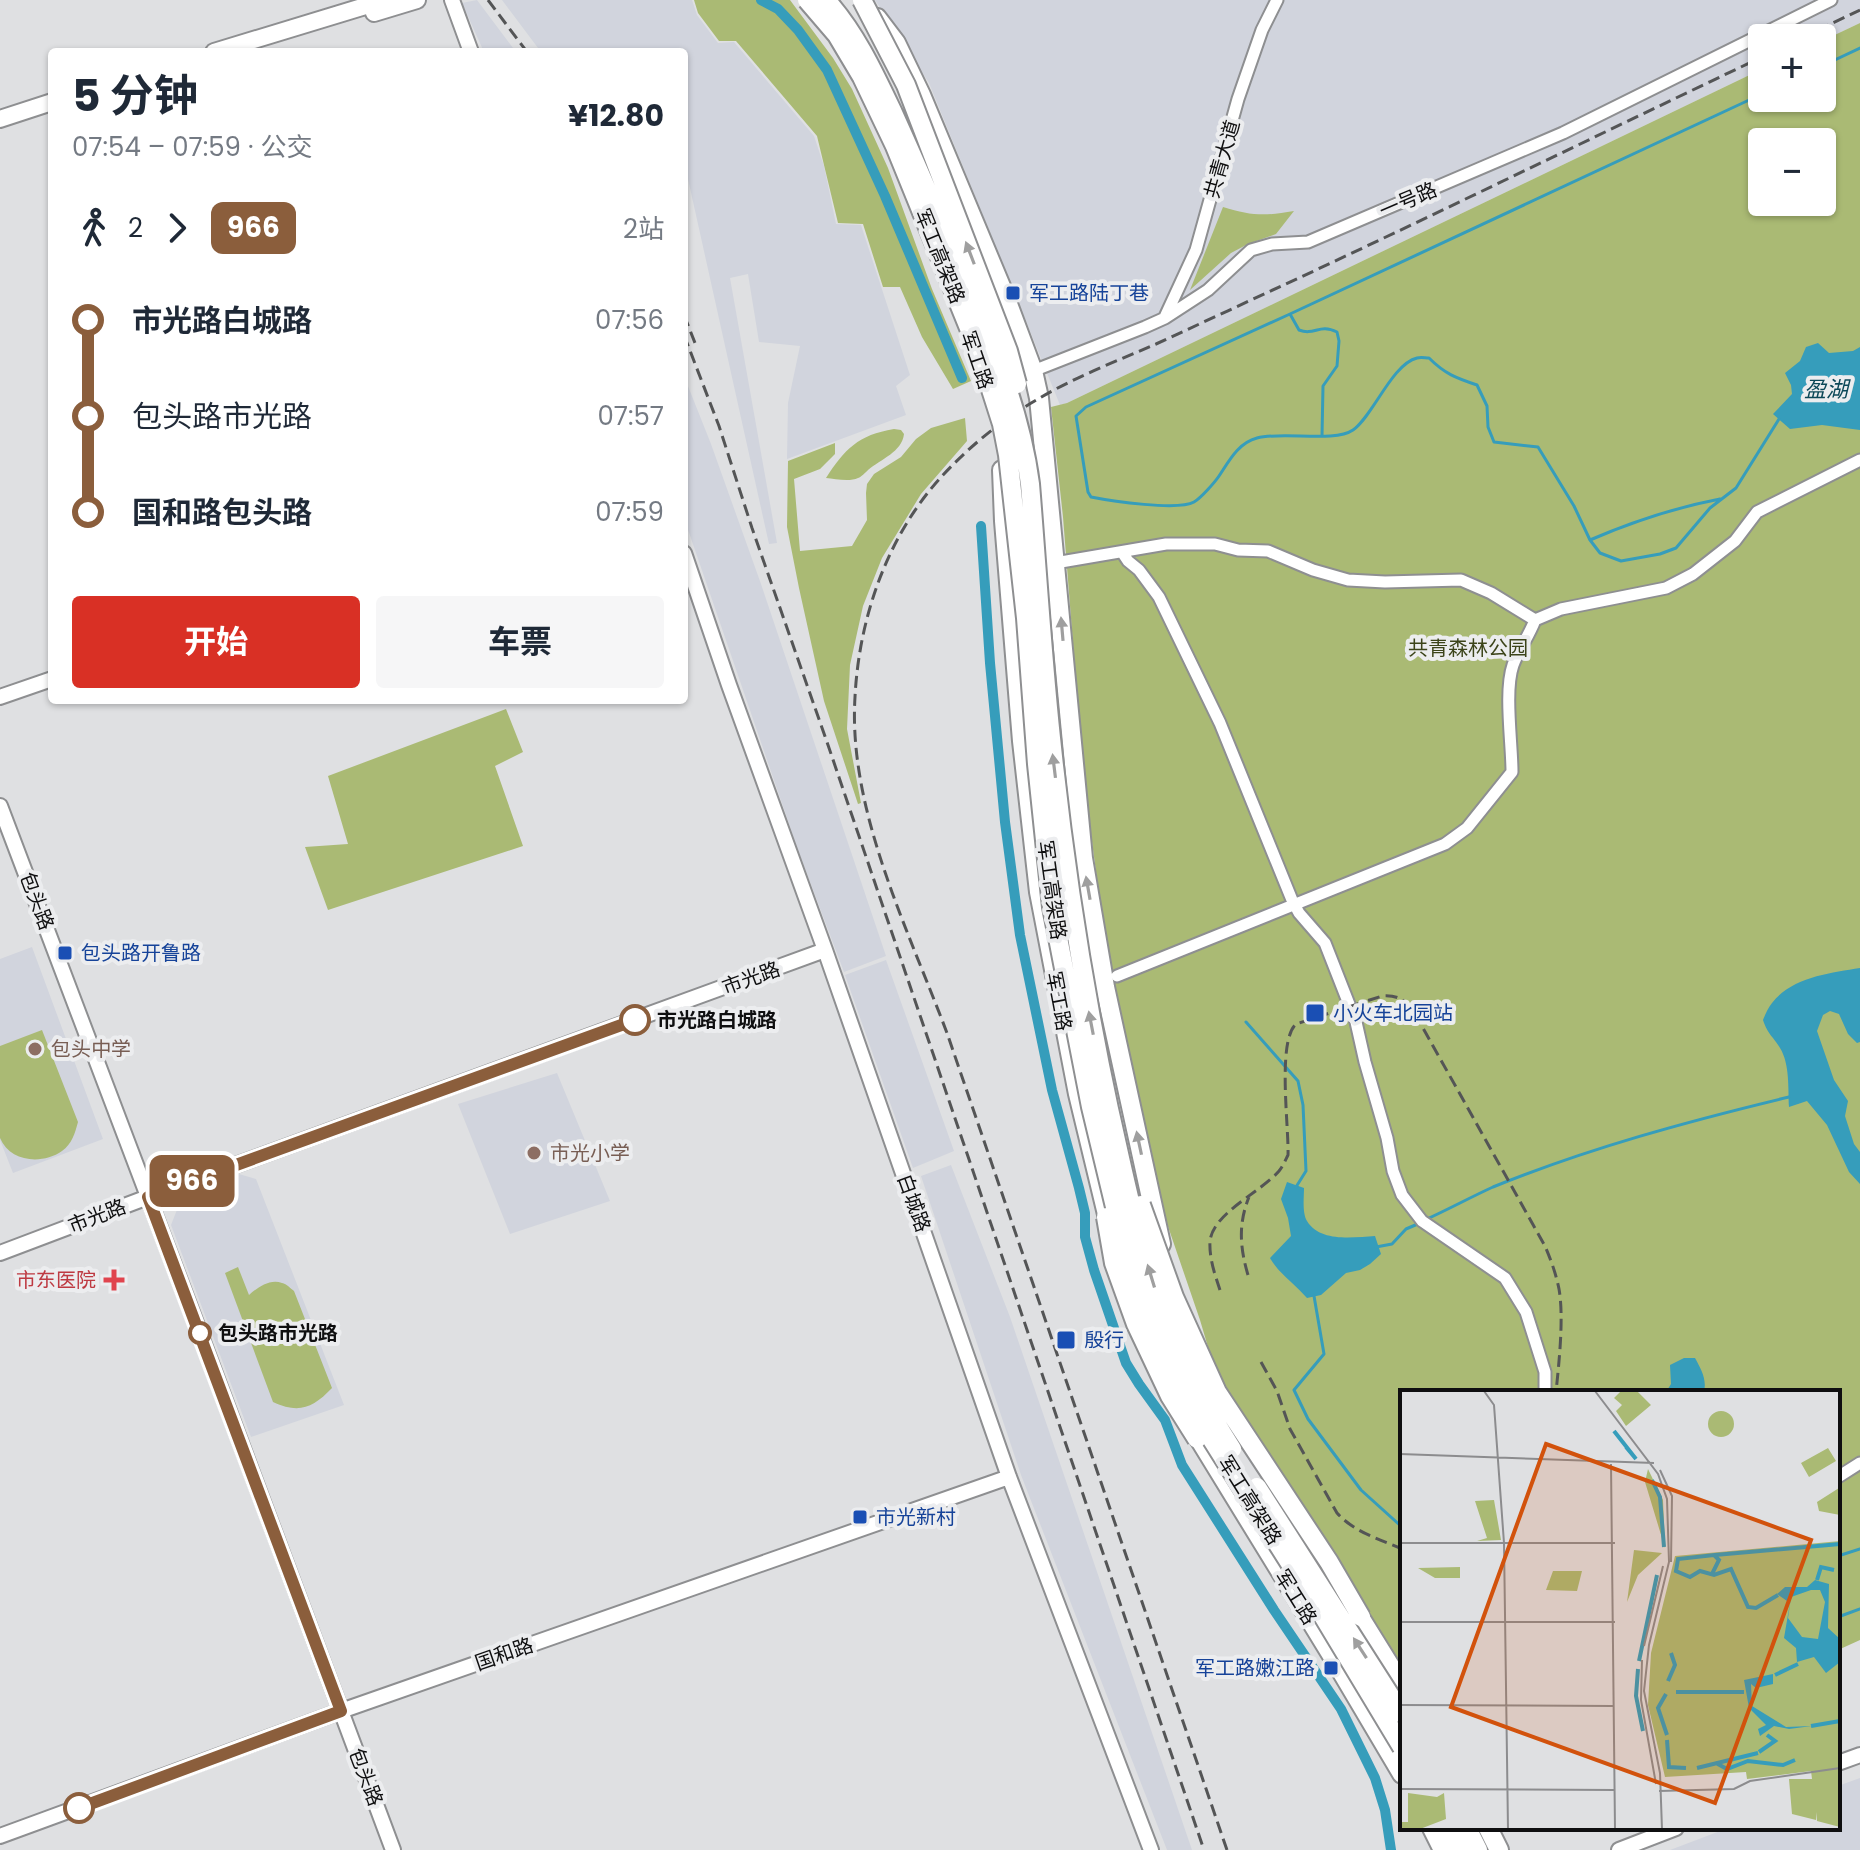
<!DOCTYPE html>
<html lang="zh">
<head>
<meta charset="utf-8">
<style>
	:root { --surface:#fff; --page:#f6f6f7; --text:#1f2937; --muted:#747a83; --accent:#d93025 }
	body { margin:0; font-family:Poppins,"Noto Sans SC",sans-serif; background:var(--page); color:var(--text); height:100vh; display:flex; flex-direction:column; font-size:30px; white-space:nowrap }
	* { box-sizing:border-box; margin:0 }
	p { font-size:26px; color:var(--muted) }
	.icon { flex:none; width:44px; height:44px; fill:none; stroke:currentColor; stroke-width:2; stroke-linecap:round; stroke-linejoin:round }
	.map { position:relative; flex:1; overflow:hidden }
	.sheet { position:absolute; left:48px; top:48px; width:640px; height:656px; display:flex; flex-direction:column; background:var(--surface); border-radius:8px; box-shadow:0 2px 6px #0004 }
	.sheet>* { flex:none }
	.badge { padding:0 16px; border-radius:12px; font-size:28px; line-height:52px }
	.tools { position:absolute; left:1748px; top:24px; display:grid; gap:16px }
	.tools a { display:grid; place-items:center; width:88px; height:88px; border-radius:8px; background:var(--surface); box-shadow:0 2px 6px #0004; font-size:40px }
	.map>.badge { position:absolute; translate:-50% -50%; box-shadow:0 0 0 4px #fff }
	.legs { display:flex; align-items:center; gap:12px; height:88px; padding:0 24px; font-size:26px }
	.legs p { margin-inline-start:auto }
	.headline { display:flex; align-items:center; justify-content:space-between; height:136px; padding:0 24px }
	h1 { font-size:44px; font-weight:700; line-height:60px }
	.primary-button { display:flex; gap:16px; margin-top:auto; padding:16px 24px }
	.primary-button a { flex:1; height:92px; border-radius:8px; background:var(--accent); color:#fff; font-size:32px; font-weight:700; line-height:92px; text-align:center }
	.primary-button a+a { background:var(--page); color:var(--text) }
	ul { padding:0 24px; list-style:none }
	li { display:flex; align-items:center; gap:28px; height:96px; font-size:30px }
	li i { display:grid; place-items:center; width:12px; height:100%; margin:0 10px; background:currentColor }
	li i::after { content:''; width:20px; height:20px; margin:-10px; border:6px solid; border-radius:50%; background:var(--surface) }
	li p { margin-inline-start:auto }
	li:first-child i { background:linear-gradient(#0000 50%,currentColor 0) }
	li:last-child i { background:linear-gradient(currentColor 50%,#0000 0) }
	.map>svg:first-child { display:block }
</style>
</head>
<body>
<div class="map">
<svg width="1860" height="1850" viewBox="0 0 1860 1850">
	<rect width="100%" height="100%" fill="#dfe0e2"/>
	<path fill="#d1d4dd" d="M477,0L516,52H484L462,3Z
		M502,0H692L697,15L718,43L734,42L814,136L824,166L836,224L861,225L910,375L896,386L906,415L787,459L788,403L800,346L759,342L748,274L730,278L777,543L769,544L684,161V52H541Z
		M875,0H1860V23L1822,41V38H1762V69L1067,403L1060,405L929,83Z
		M684,376L711,444L761,584L886,956L844,972L798,850L684,518Z
		M32,947L103,1139L13,1173L0,1140V959Z
		M886,960L954,1151L913,1168L845,975Z
		M557,1073L610,1201L510,1234L458,1104Z
		M951,1165L1010,1317L1192,1850H1167L1021,1475L921,1176Z
		M239,1174L256,1179L344,1405L251,1437L171,1225L182,1197Z
		M1860,1778V1850H1670L1728,1828H1838V1786Z"/>
	<path fill="#aaba74" fill-rule="evenodd" d="M694,0H790L833,58L852,89L888,168L932,289L971,381L953,389L922,337L900,287H883L863,224L838,223L817,136L736,41H719L698,13Z
		M1860,23V1640L1838,1650V1392H1402V1667L1296,1499L1221,1391L1200,1320L1160,1203L1109,970L1091,834L1078,707L1063,517L1051,407L1067,403L1762,69V98H1822V41ZM1762,142H1822V202H1762Z
		M1223,207C1251,216 1266,216 1294,211L1276,234L1248,244L1231,253L1190,290Z
		M965,418L967,441L921,494L882,558L863,606L850,665L847,729L861,803L858,804L824,701L799,588L787,527L788,461L835,443V454L820,469L794,479L800,551L852,546L867,520L866,493L867,484L874,474L901,457L916,439L931,428Z
		M894,429L901,430L904,434C902,452 881,459 868,470C867,471 860,478 858,478C850,482 835,479 826,478C845,449 858,435 894,429Z
		M506,709L523,752L495,766L523,846L328,910L305,847L348,844L328,776Z
		M42,1030L78,1122C75,1133 72,1144 62,1151C42,1165 10,1162 0,1138V1046Z
		M238,1267L249,1295C257,1288 270,1278 282,1283C287,1284 290,1288 294,1291L332,1388C313,1408 299,1414 273,1402L225,1273Z"/>
	<path fill="#369dbb" d="M1818,343L1829,353L1853,351L1860,347V430L1822,425L1790,429L1773,414L1792,394L1791,385L1785,373L1800,361L1806,347Z
		M1860,968V1042L1857,1043L1848,1034L1839,1014L1830,1011L1823,1015L1817,1031L1834,1080L1848,1101L1845,1116L1854,1144L1860,1152V1184L1849,1172L1827,1125L1807,1101L1789,1107C1788,1089 1790,1064 1780,1048C1773,1036 1768,1035 1763,1020C1765,1015 1768,1008 1772,1003C1792,977 1830,973 1860,968Z
		M1287,1182L1304,1188C1304,1197 1302,1213 1307,1221C1320,1243 1355,1237 1375,1236L1381,1254L1370,1264L1360,1270L1346,1273L1321,1295L1307,1298C1295,1284 1279,1274 1270,1258L1291,1236L1288,1218L1281,1199Z
		M1684,1358H1695C1701,1369 1707,1379 1704,1392H1666L1671,1384L1670,1365Z"/>
	<g fill="none" stroke-linecap="round" stroke-linejoin="round">
		<path stroke="#369dbb" stroke-width="3" d="M1822,66L1860,48
			M1290,314L1762,94
			M1322,436L1323,386L1337,366L1339,341L1337,332C1319,323 1315,336 1299,330L1290,314L1086,407L1076,416L1088,492L1091,497C1111,501 1178,511 1194,502C1201,498 1215,482 1219,476C1229,461 1238,443 1257,438C1283,431 1334,443 1353,430C1373,416 1392,364 1417,358C1421,357 1425,358 1429,358C1445,374 1456,378 1477,385L1487,406L1488,427L1494,442L1538,447L1574,506L1590,540L1600,553L1621,561L1660,554L1676,548L1710,508L1736,488L1779,419
			M1590,540C1634,521 1673,508 1720,499
			M1246,1022L1298,1081L1303,1105L1306,1171L1296,1187
			M1427,1219C1449,1209 1471,1197 1493,1187C1589,1148 1689,1121 1789,1097
			M1376,1247L1392,1244L1406,1229L1420,1223
			M1314,1296L1324,1354L1294,1390L1308,1419L1361,1490L1402,1527
			M1838,1556L1860,1549
			M1838,1617L1860,1609"/>
		<path stroke="#369dbb" stroke-width="10" d="M761,0L778,9L798,30L827,70L885,196L962,378
			M981,526L990,663L1005,822L1020,935L1052,1090L1079,1188L1085,1213V1237L1094,1270L1126,1363L1139,1384L1165,1420L1182,1465L1274,1610L1341,1709L1375,1778L1385,1810L1391,1850"/>
		<defs>
			<path id="minor" d="M1165,317L1196,250L1238,99L1262,30L1277,0
				M1009,378L1033,371L1145,327L1165,318L1208,290L1251,250L1272,244L1308,242L1563,133L1831,0
				M1122,552L1128,561L1139,570L1159,597L1220,723L1292,900L1299,913L1325,943L1356,1022L1365,1062L1387,1138L1393,1171L1402,1195L1422,1221L1505,1278L1526,1312L1545,1372V1392
				M1055,563L1166,544H1215L1238,550L1268,551L1313,570L1348,580L1385,582L1461,580L1491,593L1535,620
				M1117,976L1445,844L1467,828L1512,772C1512,743 1504,691 1513,665C1519,649 1529,636 1535,620L1561,609L1666,588L1693,574L1735,541L1757,512L1860,460
				M1838,1477L1860,1463"/>
			<path id="tertiary" d="M452,0L471,52
				M684,553L729,685L825,950L1009,1477L1151,1850
				M0,697L52,679
				M0,806L199,1331L393,1850
				M0,1253L148,1197L825,950
				M1838,1763L1860,1755
				M0,1836L341,1711L1009,1477
				M1619,1850L1676,1828"/>
			<path id="secondary" d="M374,13L417,0
				M214,52L385,0
				M0,119L52,102"/>
			<path id="primary" d="M877,18L896,43L921,95L1005,296L1033,371L1039,398L1083,858L1105,987L1161,1244
				M1002,470L1004,521L1022,741L1039,892L1078,1094L1111,1231
				M1190,1424L1334,1659L1402,1774
				M1353,1606L1402,1685
				M1432,1828L1443,1850
				M1488,1828L1499,1850"/>
			<path id="trunk" d="M1449,1828L1460,1850
				M1467,1828L1478,1850"/>
		</defs>
		<use href="#minor" stroke="#8e8f91" stroke-width="15"/>
		<use href="#tertiary" stroke="#8e8f91" stroke-width="18"/>
		<use href="#secondary" stroke="#8e8f91" stroke-width="20"/>
		<use href="#primary" stroke="#8e8f91" stroke-width="22"/>
		<use href="#trunk" stroke="#8e8f91" stroke-width="22"/>
		<use href="#minor" stroke="#fff" stroke-width="11"/>
		<use href="#tertiary" stroke="#fff" stroke-width="14"/>
		<use href="#secondary" stroke="#fff" stroke-width="16"/>
		<use href="#primary" stroke="#fff" stroke-width="18"/>
		<use href="#trunk" stroke="#fff" stroke-width="18"/>
		<path stroke="#545556" stroke-width="3" stroke-dasharray="12 6" stroke-linecap="butt" d="M488,0L527,52
			M1801,38L1860,10
			M684,315L695,343
			M684,335L719,426L752,528L828,745L1204,1850
			M1248,1275C1240,1248 1238,1224 1249,1197
			M1220,1290C1215,1275 1209,1258 1210,1241C1213,1213 1261,1192 1279,1171C1283,1166 1285,1161 1288,1155C1289,1127 1277,1041 1296,1024L1382,996C1397,995 1405,999 1414,1012L1545,1246C1551,1260 1556,1274 1559,1289C1564,1317 1559,1363 1556,1392
			M1261,1362L1277,1391L1290,1429L1337,1513C1354,1532 1379,1539 1402,1549
			M1227,1850L947,1033C908,929 848,810 855,697C859,617 888,534 943,475C971,445 1003,419 1038,399C1075,377 1117,361 1156,344C1204,322 1253,299 1301,277C1455,205 1608,130 1762,57"/>
		<defs>
			<path id="trunk-bridge" d="M807,0L837,35L862,77L895,146L980,355L1002,424L1008,455L1026,618L1037,764L1052,907L1091,1107L1127,1257L1145,1312L1167,1361L1197,1416L1320,1611L1402,1747
				M826,0C856,33 875,75 894,115C912,155 930,196 947,237C980,317 1019,398 1030,484C1037,569 1042,653 1051,738C1064,863 1083,987 1109,1109C1125,1179 1139,1253 1166,1320C1183,1365 1206,1408 1232,1449
				M862,0L906,85L1008,351L1017,384
				M1141,1205L1174,1297L1217,1392L1329,1562L1361,1617
				M1106,1217L1114,1263L1136,1324L1170,1396L1197,1439
				M1257,1487L1402,1714"/>
		</defs>
		<use href="#trunk-bridge" stroke="#8e8f91" stroke-width="22" stroke-linecap="butt"/>
		<use href="#trunk-bridge" stroke="#fff" stroke-width="18"/>
	</g>
	<defs><path id="oneway-solid" d="M-6-.8H1V-3.2L6.5 0L1 3.2V.8H-6Z" transform="scale(2)"/></defs>
	<g fill="#9f9f9f">
		<use href="#oneway-solid" transform="translate(970 253) rotate(-111)"/>
		<use href="#oneway-solid" transform="translate(1062 629) rotate(-95)"/>
		<use href="#oneway-solid" transform="translate(1054 766) rotate(-97)"/>
		<use href="#oneway-solid" transform="translate(1088 888) rotate(-100)"/>
		<use href="#oneway-solid" transform="translate(1091 1023) rotate(-101)"/>
		<use href="#oneway-solid" transform="translate(1139 1143) rotate(-102)"/>
		<use href="#oneway-solid" transform="translate(1151 1276) rotate(-107)"/>
		<use href="#oneway-solid" transform="translate(1360 1648) rotate(-123)"/>
	</g>
	<g fill="none" stroke-linecap="round" stroke-linejoin="round">
		<defs>
			<path id="line-1" d="M79,1808L341,1711L148,1197L635,1020"/>
		</defs>
		<use href="#line-1" stroke="#fff" stroke-width="18"/>
		<use href="#line-1" stroke="#8b5e3c" stroke-width="12"/>
	</g>
	<g fill="#1a4fb4" stroke="#ecedef" stroke-width="3">
		<rect x="1005" y="285" width="16" height="16" rx="4"/>
		<rect x="57" y="945" width="16" height="16" rx="4"/>
		<rect x="1305" y="1003" width="20" height="20" rx="4"/>
		<rect x="1056" y="1330" width="20" height="20" rx="4"/>
		<rect x="852" y="1509" width="16" height="16" rx="4"/>
		<rect x="1323" y="1660" width="16" height="16" rx="4"/>
	</g>
	<g fill="#fff" stroke="#8b5e3c" stroke-width="4">
		<circle cx="635" cy="1020" r="14"/>
		<circle cx="200" cy="1333" r="10"/>
		<circle cx="79" cy="1808" r="14"/>
	</g>
	<g fill="#8d6e63" stroke="#ecedef" stroke-width="3">
		<circle cx="35" cy="1049" r="8"/>
		<circle cx="534" cy="1153" r="8"/>
	</g>
	<path fill="#e0444e" stroke="#ecedef" stroke-width="3" d="M110 1268h8v8h8v8h-8v8h-8v-8h-8v-8h8z"/>
	<g text-anchor="middle" dominant-baseline="central" stroke-width="8" stroke-linejoin="round" paint-order="stroke">
		<g font-size="20" fill="#0f0f10" stroke="#ecedef">
			<text transform="translate(1222 159) rotate(-74)">共青大道</text>
			<text transform="translate(1408 200) rotate(-23)">一号路</text>
			<text transform="translate(940 256) rotate(68)">军工高架路</text>
			<text transform="translate(977 360) rotate(71)">军工路</text>
			<text transform="translate(1052 890) rotate(82)">军工高架路</text>
			<text transform="translate(37 901) rotate(69)">包头路</text>
			<text transform="translate(751 978) rotate(-20)">市光路</text>
			<text transform="translate(1059 1001) rotate(79)">军工路</text>
			<text transform="translate(914 1203) rotate(70)">白城路</text>
			<text transform="translate(97 1216) rotate(-21)">市光路</text>
			<text transform="translate(1250 1500) rotate(58)">军工高架路</text>
			<text transform="translate(1296 1597) rotate(58)">军工路</text>
			<text transform="translate(504 1654) rotate(-19)">国和路</text>
			<text transform="translate(366 1777) rotate(69)">包头路</text>
		</g>
		<g font-size="20" fill="#164399" stroke="#ecedef" text-anchor="start">
			<text x="1029" y="293">军工路陆丁巷</text>
			<text x="81" y="953">包头路开鲁路</text>
			<text x="1333" y="1013">小火车北园站</text>
			<text x="1084" y="1340">殷行</text>
			<text x="876" y="1517">市光新村</text>
			<text x="1315" y="1668" text-anchor="end">军工路嫩江路</text>
		</g>
		<g font-size="20" fill="#3c441a" stroke="#ecedef">
			<text x="1468" y="648">共青森林公园</text>
		</g>
		<g font-size="20" font-weight="bold" fill="#0f0f10" stroke="#ecedef" text-anchor="start">
			<text x="657" y="1020">市光路白城路</text>
			<text x="218" y="1333">包头路市光路</text>
		</g>
		<g font-size="20" fill="#785e54" stroke="#ecedef" text-anchor="start">
			<text x="51" y="1049">包头中学</text>
			<text x="550" y="1153">市光小学</text>
		</g>
		<g font-size="20" fill="#be3a42" stroke="#ecedef" text-anchor="end">
			<text x="96" y="1280">市东医院</text>
		</g>
		<g font-size="22" font-style="italic" fill="#0c4858" stroke="#ecedef">
			<text x="1826" y="389">盈湖</text>
		</g>
	</g>
	<g transform="translate(1400 1390)">
		<rect width="440" height="440" fill="#dfe0e2"/>
		<path d="M221,1H237L251,15L226,36L216,21L222,15L214,8ZM308 34a13 13 0 1 1 26 0a13 13 0 1 1-26 0ZM428,58L436,71L409,87L401,73ZM248,79L263,110L265,158L245,92ZM439,98L440,125L419,121L417,112ZM94,110L101,150L77,151L87,148L75,111ZM440,151V437L417,431L416,422V430L392,424L389,389H412L411,381L347,389L346,382L265,387L248,315L251,263L275,166ZM234,160L262,163L238,185L227,212ZM60,177V188H35L18,178ZM153,181H182L177,201L146,200ZM8,403L37,407L44,403L46,429L20,439H0V432H8Z" fill="#aaba74"/>
		<path d="M415,190L429,194L428,238L440,249V272L426,283L414,267L397,272L396,258L384,248L390,213L377,204L385,197H407ZM411,200H420L425,212L418,249L402,247L388,228L391,207ZM373,284V294L356,298L351,294L352,316L386,337L412,336L389,339L374,336L360,346L358,339L366,335L349,318L344,290Z" fill="#369dbb" fill-rule="evenodd"/>
		<path fill="none" stroke="#369dbb" stroke-width="4" d="M214,41L236,69L226,57M252,90L260,107L264,157M315,165L440,154M312,184L319,170L314,165L278,169L276,181L290,187L300,181L314,185L331,179L348,217L356,218L378,205M417,190L421,177L434,180M239,271L257,185M238,279L236,306L243,341M375,285L398,274M268,291L275,275L271,263M276,302H344M266,304L258,318L267,345M411,336L440,331M267,350L269,377L286,378M359,362L375,351L367,345M316,373L327,379L348,371L383,375L395,370M297,378L358,363"/>
		<path fill="none" stroke="#8c8c8e" stroke-width="2" d="M84,1L94,15L104,153L108,439M195,1L258,84L267,109L269,172L249,255L244,301L260,383L262,439M0,64L254,73M211,74L215,439M260,80L272,106L271,172M0,153H215M0,232H215M244,256L263,176M242,270L241,310L256,394M0,315L213,316M0,399L215,400M259,401L334,399L350,391L440,378"/>
		<path fill="#d2520c" fill-opacity="0.15" stroke="#d2520c" stroke-width="4" d="M146,54L411,150L315,413L51,317Z"/>
		<rect width="440" height="440" fill="none" stroke="#0f0f10" stroke-width="4"/>
	</g>
</svg>
<div class="tools">
<a>+</a>
<a>−</a>
</div>
<b class="badge" style="left:192px;top:1181px;background:#8b5e3c;color:#fff">966</b>
<section class="sheet">
<div class="headline"><div><h1>5 分钟</h1><p>07:54 – 07:59 · 公交</p></div><b>¥12.80</b></div>
<div class="legs"><svg class="icon" aria-label="walk" viewBox="0 0 24 24"><circle cx="13" cy="4" r="2"/><path d="M13 8l-2 6 4 7M11 14l-3 7M7 12l3-4h3l4 4"/></svg>2<svg class="icon" aria-label="forward" viewBox="0 0 24 24"><path d="M9 5l7 7-7 7"/></svg><b class="badge" style="background:#8b5e3c;color:#fff">966</b><p>2站</p></div>
<ul>
<li><i style="color:#8b5e3c"></i><b>市光路白城路</b><p>07:56</p></li>
<li><i style="color:#8b5e3c"></i><span>包头路市光路</span><p>07:57</p></li>
<li><i style="color:#8b5e3c"></i><b>国和路包头路</b><p>07:59</p></li>
</ul>
<div class="primary-button"><a>开始</a><a>车票</a></div>
</section>
</div>
</body>
</html>
